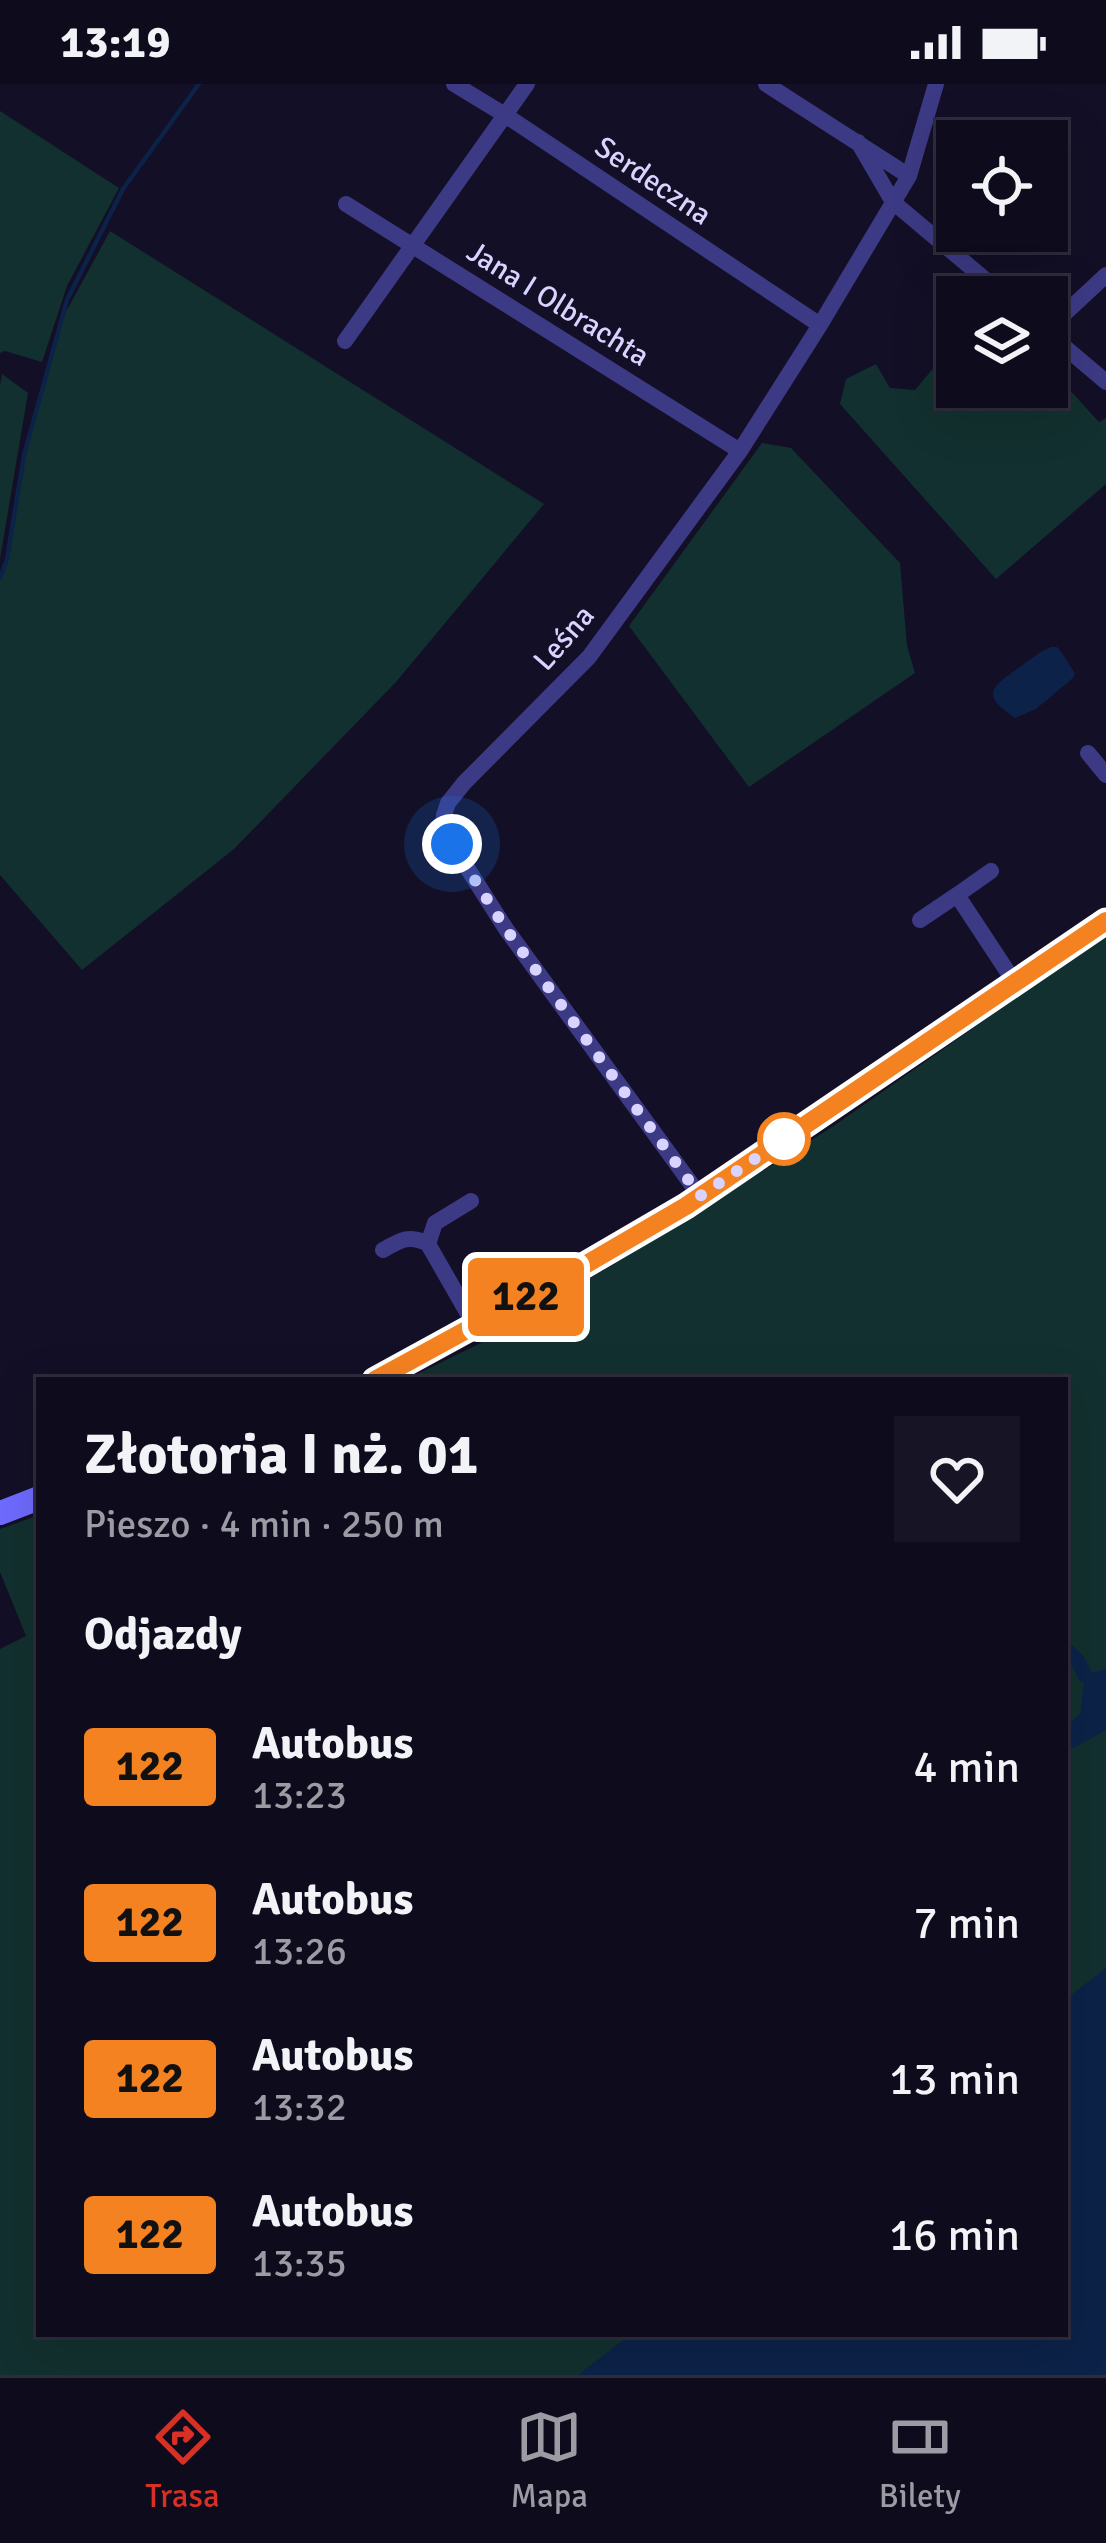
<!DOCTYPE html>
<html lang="pl">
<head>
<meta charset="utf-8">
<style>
	:root { --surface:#0e0b1c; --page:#171425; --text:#f1f3f6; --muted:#9b9ba3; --line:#2e2b3b; --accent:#d93025 }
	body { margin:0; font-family:Signika,sans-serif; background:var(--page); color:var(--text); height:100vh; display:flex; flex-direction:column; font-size:45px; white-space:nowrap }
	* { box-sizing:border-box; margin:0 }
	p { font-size:39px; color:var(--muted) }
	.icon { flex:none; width:66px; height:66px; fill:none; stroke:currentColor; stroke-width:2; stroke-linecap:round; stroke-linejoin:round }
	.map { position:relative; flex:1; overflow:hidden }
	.side { position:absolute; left:36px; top:1293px; width:1032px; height:960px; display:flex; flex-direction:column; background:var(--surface); border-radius:0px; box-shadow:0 12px 48px #0002,0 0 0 3px var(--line) }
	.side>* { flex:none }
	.badge { padding:0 24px; border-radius:9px; font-size:42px; line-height:78px }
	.fabs { position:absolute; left:936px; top:36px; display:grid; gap:24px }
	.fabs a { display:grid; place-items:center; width:132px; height:132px; border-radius:0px; background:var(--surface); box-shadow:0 12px 48px #0002,0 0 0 3px var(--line); font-size:60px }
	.you { position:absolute; width:60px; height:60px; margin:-30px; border:9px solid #fff; border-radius:50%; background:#1a73e8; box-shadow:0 0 0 18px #1a73e833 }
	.map>.badge { position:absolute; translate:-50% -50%; box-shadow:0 0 0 6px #fff }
	h2 { padding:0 48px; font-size:45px; line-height:108px }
	.round { display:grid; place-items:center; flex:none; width:126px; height:126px; border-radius:0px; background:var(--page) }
	.overview { display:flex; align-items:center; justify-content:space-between; height:204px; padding:0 48px }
	h1 { font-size:57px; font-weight:700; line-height:90px }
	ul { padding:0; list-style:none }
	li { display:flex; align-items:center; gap:36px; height:156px; padding:0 48px }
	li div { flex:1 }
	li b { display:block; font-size:45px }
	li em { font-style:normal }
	li .badge { min-width:132px; font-weight:700; text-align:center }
	.status { display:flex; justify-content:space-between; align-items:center; height:84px; padding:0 60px; background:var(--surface); direction:ltr }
	.status svg { height:33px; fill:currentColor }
	.tabs { display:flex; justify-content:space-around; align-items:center; height:168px; border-top:3px solid var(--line); background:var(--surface); font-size:33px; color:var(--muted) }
	.tabs a { display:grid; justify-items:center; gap:6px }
	.tabs .current { color:var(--accent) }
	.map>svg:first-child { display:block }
</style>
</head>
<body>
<div class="status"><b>13:19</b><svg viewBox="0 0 49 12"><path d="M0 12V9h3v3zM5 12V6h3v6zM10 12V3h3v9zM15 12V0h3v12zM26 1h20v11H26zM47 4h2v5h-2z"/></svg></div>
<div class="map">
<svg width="1106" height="2291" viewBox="0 0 1106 2291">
	<rect width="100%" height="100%" fill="#130f26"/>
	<path fill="#12302f" d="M0,27L119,104L67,202L42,278L5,267L0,269Z
		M110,147L544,420L396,598L234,765L82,886L0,791V494L7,475L24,371L62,235Z
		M957,256V303H1047V281L1099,338L1106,334V400L996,495L840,320L846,295L876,280L890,304L915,306Z
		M2,290L28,309L0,475V302Z
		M762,359L791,364L900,479L907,562L915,589L749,703L629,542Z
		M1106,851V2291H0V1565L26,1552L0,1488V1445L39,1431V2250H1065V1296H405L493,1253L669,1147L835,1041Z"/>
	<path fill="#0c2248" d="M1051,563H1057C1064,570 1069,581 1075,589L1073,594L1036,625L1015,634C982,611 989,605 1017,585C1029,577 1037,569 1051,563Z
		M1106,1585V1646L1074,1664L1065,1661V1643L1080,1630L1085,1591Z
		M1106,1884V2291H578L631,2250H1065V1916Z"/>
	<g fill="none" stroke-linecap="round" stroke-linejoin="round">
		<path stroke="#0c2248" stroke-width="4.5" d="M0,494L7,475L24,371L67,216L123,105L199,0"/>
		<path stroke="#0c2248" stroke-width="15" d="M1065,1565L1077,1576L1085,1591"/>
		<path stroke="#3d3a85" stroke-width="16" d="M454,0L505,31L820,241
			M766,0L909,92
			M858,58L893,118L1006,213
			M346,120L740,367
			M1047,246L1106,191
			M1047,248L1106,298
			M345,257L527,0
			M1088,669L1106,691
			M957,811L991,787
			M920,836L957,811L1015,899
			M700,1112L506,845L452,760L444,745V731L448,719L464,699L589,573L740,367L820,241L909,92L936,0
			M428,1160L435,1139L471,1117
			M383,1166C400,1156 410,1150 428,1160L475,1242"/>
		<path stroke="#6f6bff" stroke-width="24" d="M374,1296L578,1185L686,1122L1106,837
			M0,1429L39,1414"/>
	</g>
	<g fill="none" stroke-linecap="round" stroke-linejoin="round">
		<defs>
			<path id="line" d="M375,1296L578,1185L686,1122L1106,837"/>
		</defs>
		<use href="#line" stroke="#fff" stroke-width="27"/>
		<use href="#line" stroke="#f58220" stroke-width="18"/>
		<path stroke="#d9d4ff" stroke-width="12" stroke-dasharray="0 21.6" d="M452,760L506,845L700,1112L784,1055"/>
	</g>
	<circle fill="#fff" stroke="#f58220" stroke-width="6" cx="784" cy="1055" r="24"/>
	<g text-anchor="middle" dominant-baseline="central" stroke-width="9" stroke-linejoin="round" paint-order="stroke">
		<g font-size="30" fill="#d9d4ff" stroke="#130f26">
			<text transform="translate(653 97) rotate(34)">Serdeczna</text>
			<text transform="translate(558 220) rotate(32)">Jana I Olbrachta</text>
			<text transform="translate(564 554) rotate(-49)">Leśna</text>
		</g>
	</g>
</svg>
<div class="fabs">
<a><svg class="icon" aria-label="locate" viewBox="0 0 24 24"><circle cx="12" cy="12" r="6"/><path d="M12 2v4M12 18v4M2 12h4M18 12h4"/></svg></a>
<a><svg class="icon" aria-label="layers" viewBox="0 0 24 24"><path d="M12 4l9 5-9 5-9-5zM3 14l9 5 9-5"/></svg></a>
</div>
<div class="you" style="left:452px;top:760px"></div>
<b class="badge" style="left:526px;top:1213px;background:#f58220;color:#111">122</b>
<section class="side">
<div class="overview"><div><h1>Złotoria I nż. 01</h1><p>Pieszo · 4 min · 250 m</p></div><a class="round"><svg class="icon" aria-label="heart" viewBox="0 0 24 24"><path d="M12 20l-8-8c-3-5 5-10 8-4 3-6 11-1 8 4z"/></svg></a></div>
<h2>Odjazdy</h2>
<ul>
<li><span class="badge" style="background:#f58220;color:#111">122</span><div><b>Autobus</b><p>13:23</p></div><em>4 min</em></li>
<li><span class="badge" style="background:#f58220;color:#111">122</span><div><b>Autobus</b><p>13:26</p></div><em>7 min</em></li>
<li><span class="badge" style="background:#f58220;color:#111">122</span><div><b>Autobus</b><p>13:32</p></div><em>13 min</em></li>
<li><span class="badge" style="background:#f58220;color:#111">122</span><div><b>Autobus</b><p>13:35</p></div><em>16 min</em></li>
</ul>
</section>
</div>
<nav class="tabs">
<a class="current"><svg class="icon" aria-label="directions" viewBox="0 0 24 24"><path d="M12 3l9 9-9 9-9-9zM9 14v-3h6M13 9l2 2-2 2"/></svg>Trasa</a>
<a><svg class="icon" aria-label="map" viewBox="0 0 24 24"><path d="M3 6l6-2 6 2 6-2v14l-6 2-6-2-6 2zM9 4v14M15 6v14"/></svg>Mapa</a>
<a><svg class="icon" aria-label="tickets" viewBox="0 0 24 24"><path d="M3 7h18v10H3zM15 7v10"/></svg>Bilety</a>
</nav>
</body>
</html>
